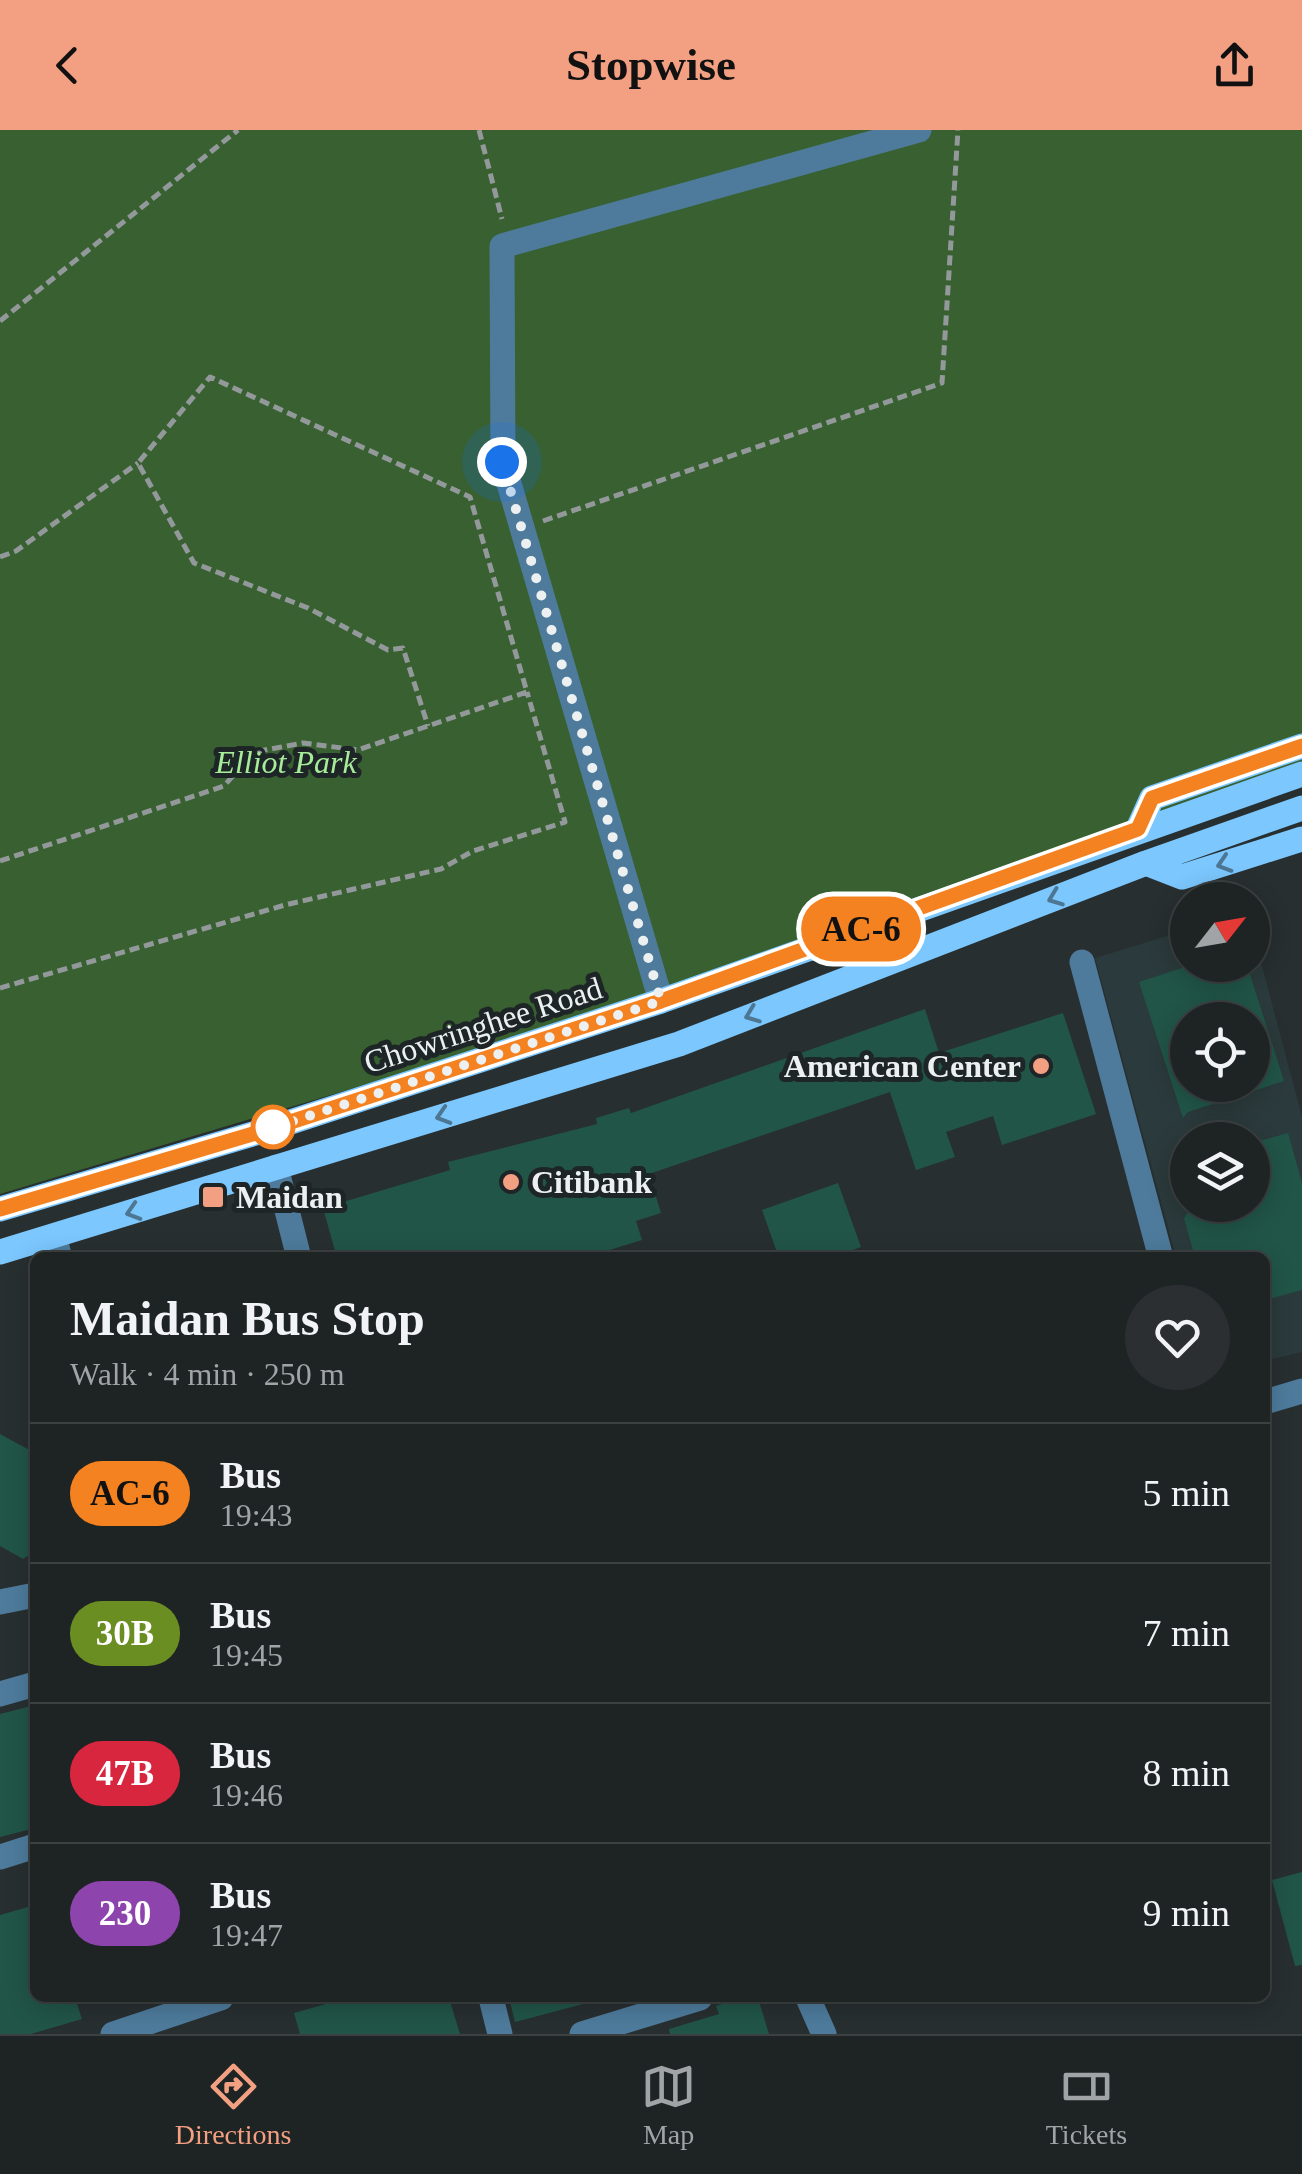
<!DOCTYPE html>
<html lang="en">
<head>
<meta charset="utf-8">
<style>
	:root { --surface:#1e2324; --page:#2b2f31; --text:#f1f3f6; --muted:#a1a4a6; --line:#3c4041; --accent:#f3a082 }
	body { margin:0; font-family:Georgia,serif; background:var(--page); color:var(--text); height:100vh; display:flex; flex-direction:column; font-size:38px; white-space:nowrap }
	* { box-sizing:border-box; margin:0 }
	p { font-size:32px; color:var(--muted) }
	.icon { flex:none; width:55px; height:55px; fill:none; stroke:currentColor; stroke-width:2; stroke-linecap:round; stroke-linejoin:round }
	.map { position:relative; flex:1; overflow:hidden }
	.panel { position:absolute; left:30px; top:1122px; width:1240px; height:750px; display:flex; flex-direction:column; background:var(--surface); border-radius:15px; box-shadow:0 5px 25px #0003,0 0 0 2px var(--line) }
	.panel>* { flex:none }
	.badge { padding:0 20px; border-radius:32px; font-size:35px; line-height:65px }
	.needle { width:65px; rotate:59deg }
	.buttons { position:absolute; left:1170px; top:752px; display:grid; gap:20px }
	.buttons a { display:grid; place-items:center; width:100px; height:100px; border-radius:50%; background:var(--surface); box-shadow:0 5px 25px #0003,0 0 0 2px var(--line); font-size:50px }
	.you { position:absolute; width:50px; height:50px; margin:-25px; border:8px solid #fff; border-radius:50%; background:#1a73e8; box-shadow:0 0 0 15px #1a73e833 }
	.map>.badge { position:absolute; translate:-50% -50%; box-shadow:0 0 0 5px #fff }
	.round { display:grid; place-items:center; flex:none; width:105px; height:105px; border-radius:52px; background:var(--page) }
	.head { display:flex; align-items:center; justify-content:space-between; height:170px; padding:0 40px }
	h1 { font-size:48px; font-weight:800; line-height:75px }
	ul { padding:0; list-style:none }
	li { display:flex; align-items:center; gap:30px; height:140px; padding:0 40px; border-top:2px solid var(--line) }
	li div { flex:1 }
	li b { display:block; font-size:38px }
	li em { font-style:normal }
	li .badge { min-width:110px; font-weight:700; text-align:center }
	header { display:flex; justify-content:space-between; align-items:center; height:130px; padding:0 40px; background:var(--accent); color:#111; font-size:45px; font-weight:800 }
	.dock { display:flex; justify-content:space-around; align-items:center; height:140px; border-top:2px solid var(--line); background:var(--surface); font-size:28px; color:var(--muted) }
	.dock a { display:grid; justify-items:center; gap:5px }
	.dock .active { color:var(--accent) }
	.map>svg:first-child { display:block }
</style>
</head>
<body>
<header><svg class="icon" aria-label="back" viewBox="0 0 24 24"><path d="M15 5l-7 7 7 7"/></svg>Stopwise<svg class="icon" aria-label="share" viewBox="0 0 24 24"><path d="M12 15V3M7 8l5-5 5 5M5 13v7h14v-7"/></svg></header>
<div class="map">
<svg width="1302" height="1904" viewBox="0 0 1302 1904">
	<rect width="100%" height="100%" fill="#282f30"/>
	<path fill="#2b3a3c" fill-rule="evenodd" d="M1187,800L1188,835H1252L1253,802L1302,987V1222L1265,1231V1128L1176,1127L1095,828ZM1188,890H1252V955H1188ZM1188,1010H1252V1075H1188Z"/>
	<path fill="#386031" d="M0,0H1302V636L701,854L0,1064Z"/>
	<path fill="#215548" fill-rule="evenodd" d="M1191,835H1247L1284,951L1188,982L1183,988L1139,852ZM1188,890H1252V955H1188Z
		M925,879L939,923L1063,883L1096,984L1002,1015L993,986L946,1002L955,1027L916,1040L890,962L649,1044L661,1083L636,1091L642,1110L584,1128H337L323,1078L450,1040L448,1032L597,994L596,988L629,978L631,983Z
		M1288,1003L1302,1053V1160L1265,1170V1128H1195L1184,1088L1193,1075H1252V1013Z
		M838,1053L861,1117L832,1128H779L762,1080Z
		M0,1304L35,1323V1421L23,1429L0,1416Z
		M35,1575V1698L0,1707V1584Z
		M1302,1742V1835L1295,1836L1272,1750Z
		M35,1775V1868H75L82,1889L31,1904H0V1785Z
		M347,1868H449L460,1904H300L294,1883Z
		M509,1868H582L583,1874L515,1892Z
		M730,1868H758L769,1904H670L669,1899L719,1884L716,1876L731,1871Z"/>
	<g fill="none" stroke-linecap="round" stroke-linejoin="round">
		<path stroke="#93999a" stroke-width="5" stroke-dasharray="10 5" stroke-linecap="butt" d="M479,0L502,89
			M0,191L238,0
			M543,391L942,253L958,0
			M0,427L16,421L138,333
			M0,731L224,656L254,622L303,613L358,620L527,562L470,367L210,247L138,333L194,433L308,478L388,520L403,518L428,596
			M0,858L285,775L441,739L473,721L565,692L527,562"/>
		<path stroke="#4e7b9c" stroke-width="25" d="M1082,832L1161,1128
			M661,871L503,333L502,116L919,0
			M276,1037L299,1128
			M54,1106L60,1128
			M1265,1272L1302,1261
			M0,1472L35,1465
			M0,1564L35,1554
			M0,1727L35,1716
			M491,1868L500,1904
			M808,1868L824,1904
			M113,1904L221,1868
			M582,1904L700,1868"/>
		<path stroke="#7bc7fe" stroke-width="25" d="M1138,699L1152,668L1302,616
			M1146,733L1182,747L1302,709
			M0,1079L266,1000L661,871L1302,644
			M0,1122L679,914L1146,733L1302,678"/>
	</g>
	<defs><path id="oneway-chevron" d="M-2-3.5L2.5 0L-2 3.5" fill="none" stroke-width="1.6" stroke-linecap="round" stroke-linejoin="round" transform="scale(2.5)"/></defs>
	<g stroke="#4c7692">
		<use href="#oneway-chevron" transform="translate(1224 734) rotate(162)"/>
		<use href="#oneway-chevron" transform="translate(1055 768) rotate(159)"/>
		<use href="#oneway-chevron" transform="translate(752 885) rotate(159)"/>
		<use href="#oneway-chevron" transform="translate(443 986) rotate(163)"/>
		<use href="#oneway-chevron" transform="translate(133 1082) rotate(163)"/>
	</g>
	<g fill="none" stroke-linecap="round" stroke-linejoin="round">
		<defs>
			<path id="line" d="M0,1079L266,1000L661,871L1138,699L1152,668L1302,616"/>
		</defs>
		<use href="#line" stroke="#fff" stroke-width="22"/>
		<use href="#line" stroke="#f58220" stroke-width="15"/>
		<path stroke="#ecf0f1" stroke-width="10" stroke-dasharray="0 18" d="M273,997L266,1000L661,871L502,332"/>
	</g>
	<g fill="#f3a082" stroke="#1e2526" stroke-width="4">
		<circle cx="1041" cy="936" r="10"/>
		<circle cx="511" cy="1052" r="10"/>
		<rect x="201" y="1055" width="24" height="24" rx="5"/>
	</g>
	<circle fill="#fff" stroke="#f58220" stroke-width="5" cx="273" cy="997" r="20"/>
	<g text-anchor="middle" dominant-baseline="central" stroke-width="10" stroke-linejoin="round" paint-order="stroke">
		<g font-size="32" font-style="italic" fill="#a6ec9a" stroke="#1e2526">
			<text x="286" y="632">Elliot Park</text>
		</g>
		<g font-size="32" fill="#ecf0f1" stroke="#1e2526">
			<text transform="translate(483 895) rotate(-18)">Chowringhee Road</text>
		</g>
		<g font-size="32" font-weight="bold" fill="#ecf0f1" stroke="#1e2526" text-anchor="start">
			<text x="1021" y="936" text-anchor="end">American Center</text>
			<text x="531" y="1052">Citibank</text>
			<text x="236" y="1067">Maidan</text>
		</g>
	</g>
</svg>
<div class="buttons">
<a><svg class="needle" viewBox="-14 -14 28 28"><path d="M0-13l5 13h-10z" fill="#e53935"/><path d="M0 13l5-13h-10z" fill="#a1a4a6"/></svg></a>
<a><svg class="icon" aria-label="locate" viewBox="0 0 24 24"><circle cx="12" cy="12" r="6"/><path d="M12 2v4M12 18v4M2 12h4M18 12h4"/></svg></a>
<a><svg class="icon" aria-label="layers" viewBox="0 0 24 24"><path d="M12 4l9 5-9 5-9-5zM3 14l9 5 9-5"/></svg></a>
</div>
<div class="you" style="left:502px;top:332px"></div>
<b class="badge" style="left:861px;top:799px;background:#f58220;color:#111">AC-6</b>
<section class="panel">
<div class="head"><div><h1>Maidan Bus Stop</h1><p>Walk · 4 min · 250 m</p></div><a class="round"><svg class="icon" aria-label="heart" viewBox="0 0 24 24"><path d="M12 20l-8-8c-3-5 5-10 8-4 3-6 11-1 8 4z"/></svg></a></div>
<ul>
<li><span class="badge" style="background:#f58220;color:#111">AC-6</span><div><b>Bus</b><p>19:43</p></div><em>5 min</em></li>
<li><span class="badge" style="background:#6b8e23;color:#fff">30B</span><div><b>Bus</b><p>19:45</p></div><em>7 min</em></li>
<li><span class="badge" style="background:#d7263d;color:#fff">47B</span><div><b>Bus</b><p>19:46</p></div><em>8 min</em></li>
<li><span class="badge" style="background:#8e44ad;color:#fff">230</span><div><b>Bus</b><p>19:47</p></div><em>9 min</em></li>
</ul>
</section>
</div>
<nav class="dock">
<a class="active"><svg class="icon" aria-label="directions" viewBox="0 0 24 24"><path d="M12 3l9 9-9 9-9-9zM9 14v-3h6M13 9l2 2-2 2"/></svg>Directions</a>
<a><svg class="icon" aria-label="map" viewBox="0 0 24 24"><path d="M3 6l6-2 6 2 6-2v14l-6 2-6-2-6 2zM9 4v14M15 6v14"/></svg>Map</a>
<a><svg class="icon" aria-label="tickets" viewBox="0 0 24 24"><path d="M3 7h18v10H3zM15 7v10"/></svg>Tickets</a>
</nav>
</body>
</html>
